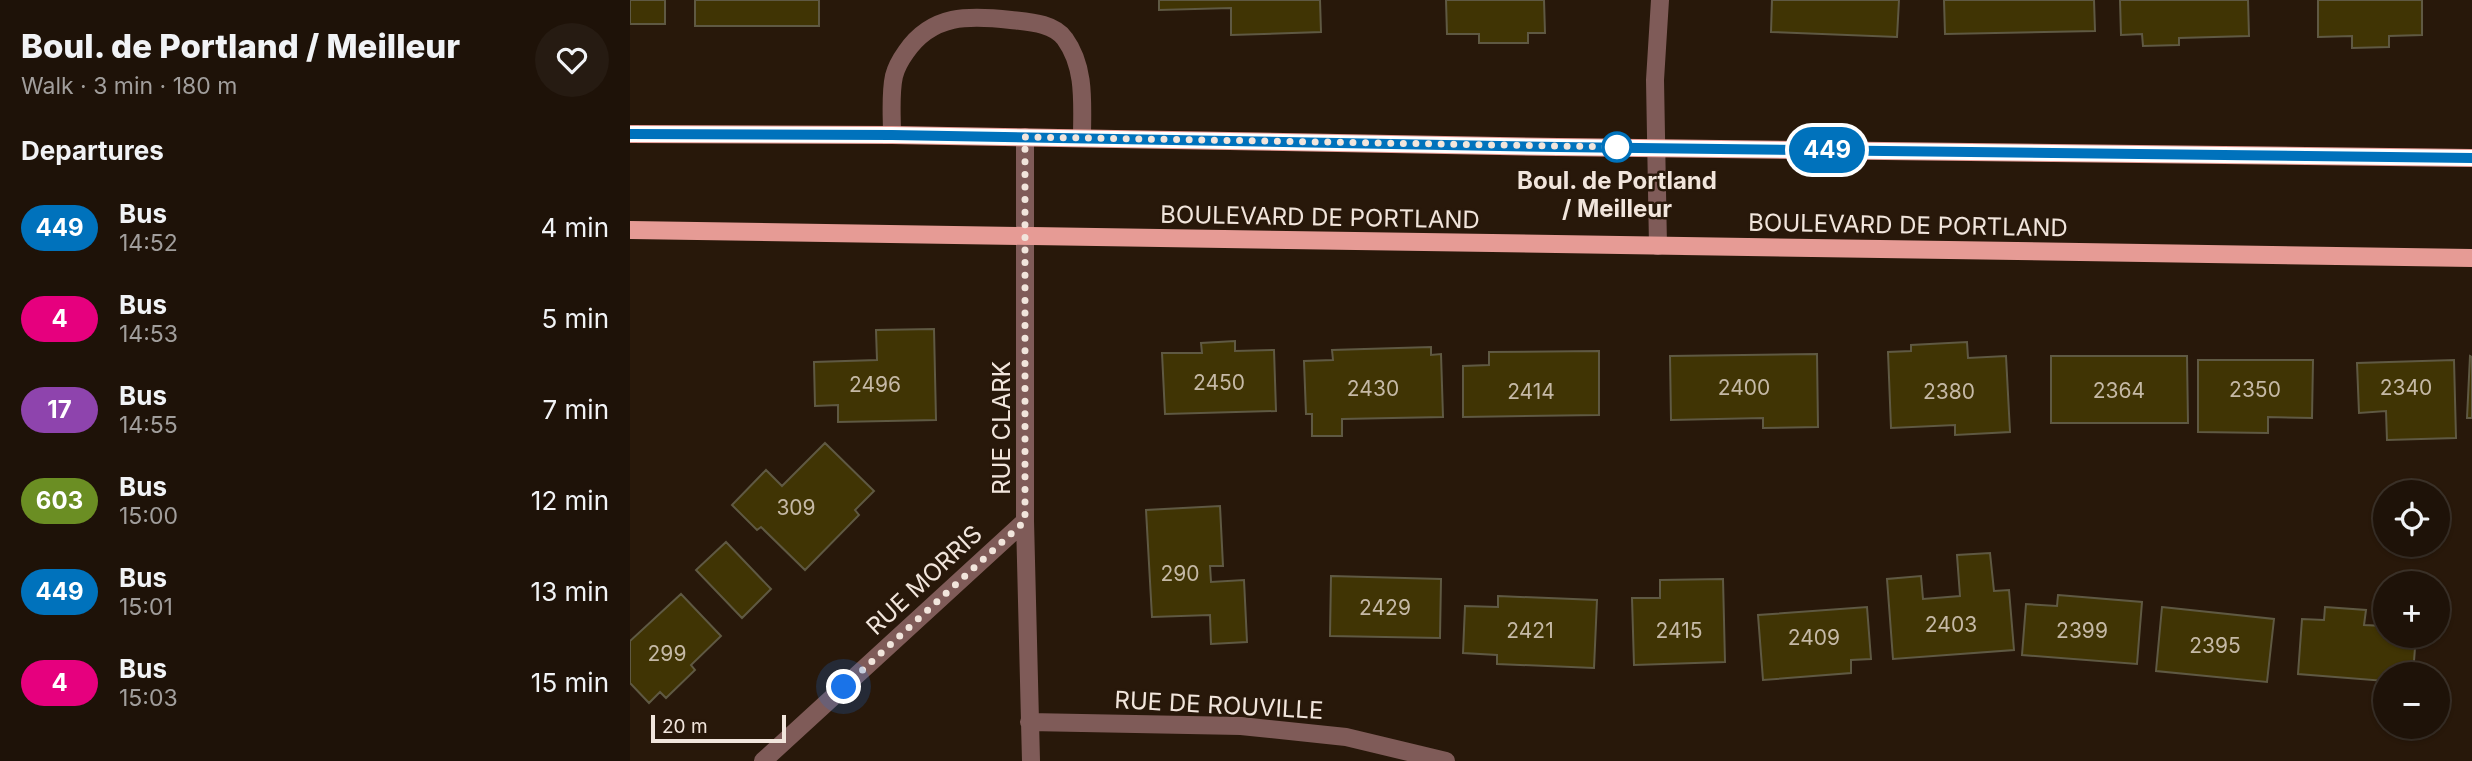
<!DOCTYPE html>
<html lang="en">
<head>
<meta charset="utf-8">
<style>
	:root { --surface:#1e1208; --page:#261b12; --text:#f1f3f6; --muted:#a19e9c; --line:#3c3229 }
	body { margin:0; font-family:Inter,sans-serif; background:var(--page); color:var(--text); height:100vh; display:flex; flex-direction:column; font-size:26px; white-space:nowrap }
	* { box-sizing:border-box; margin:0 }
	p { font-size:23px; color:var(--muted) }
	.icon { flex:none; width:38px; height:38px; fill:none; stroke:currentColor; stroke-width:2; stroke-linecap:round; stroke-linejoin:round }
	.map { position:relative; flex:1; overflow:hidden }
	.sheet { display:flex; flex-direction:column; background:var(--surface); width:630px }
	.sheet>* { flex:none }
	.badge { padding:0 14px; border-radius:23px; font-size:24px; line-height:46px }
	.buttons { position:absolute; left:1743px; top:480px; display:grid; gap:14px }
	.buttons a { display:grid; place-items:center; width:77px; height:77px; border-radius:50%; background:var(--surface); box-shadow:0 2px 5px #0004,0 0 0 2px var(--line); font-size:35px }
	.scale { position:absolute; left:21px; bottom:18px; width:135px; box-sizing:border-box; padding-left:7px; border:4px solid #f1e5dc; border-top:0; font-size:19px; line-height:24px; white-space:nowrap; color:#f1e5dc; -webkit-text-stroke:5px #28180a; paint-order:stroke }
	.you { position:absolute; width:35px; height:35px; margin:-18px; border:5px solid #fff; border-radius:50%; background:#1a73e8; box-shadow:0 0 0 10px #1a73e833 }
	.map>.badge { position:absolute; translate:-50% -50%; box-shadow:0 0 0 4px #fff }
	h2 { padding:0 21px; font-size:26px; line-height:63px }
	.round { display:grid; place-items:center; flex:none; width:74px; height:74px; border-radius:37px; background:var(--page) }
	.head { display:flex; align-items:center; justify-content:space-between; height:119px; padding:0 21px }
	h1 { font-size:33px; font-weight:800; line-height:52px }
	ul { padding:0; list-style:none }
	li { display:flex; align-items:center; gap:21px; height:91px; padding:0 21px }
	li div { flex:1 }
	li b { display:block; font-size:26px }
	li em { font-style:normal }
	li .badge { min-width:77px; font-weight:700; text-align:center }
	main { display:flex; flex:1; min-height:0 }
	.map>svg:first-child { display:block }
</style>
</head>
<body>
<main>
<section class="sheet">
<div class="head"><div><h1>Boul. de Portland / Meilleur</h1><p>Walk · 3 min · 180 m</p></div><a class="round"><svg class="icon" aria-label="heart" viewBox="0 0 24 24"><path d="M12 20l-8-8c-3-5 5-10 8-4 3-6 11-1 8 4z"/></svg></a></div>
<h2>Departures</h2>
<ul>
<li><span class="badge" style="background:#0072bc;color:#fff">449</span><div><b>Bus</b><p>14:52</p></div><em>4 min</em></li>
<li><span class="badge" style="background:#e6007e;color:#fff">4</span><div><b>Bus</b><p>14:53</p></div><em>5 min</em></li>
<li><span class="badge" style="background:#8e44ad;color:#fff">17</span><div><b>Bus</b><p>14:55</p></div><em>7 min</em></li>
<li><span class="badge" style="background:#6b8e23;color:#fff">603</span><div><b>Bus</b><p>15:00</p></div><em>12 min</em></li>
<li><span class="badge" style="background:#0072bc;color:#fff">449</span><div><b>Bus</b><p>15:01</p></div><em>13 min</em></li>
<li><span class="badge" style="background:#e6007e;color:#fff">4</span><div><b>Bus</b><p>15:03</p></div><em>15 min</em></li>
</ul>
</section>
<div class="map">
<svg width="1842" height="761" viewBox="0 0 1842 761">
	<rect width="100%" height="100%" fill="#28180a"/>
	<path fill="#403404" stroke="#5f5943" stroke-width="2" d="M0,0H35V24H0Z
		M65,0H189V26H65Z
		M529,0H690L691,32L601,35V8L529,10Z
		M816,0H914L915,33H898V43H849V34H817Z
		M1142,0H1269L1267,37L1141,32Z
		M1314,0H1464L1465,31L1315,34Z
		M1490,0H1618L1619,36L1549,38V45L1513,46L1512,34L1491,35Z
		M1688,0H1792V35L1759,36V47L1722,48V36L1688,37Z
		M304,329L306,420L208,422V405L185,406L184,362L247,360L246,330Z
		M605,341V351L644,350L646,411L535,414L532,353H572L571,343Z
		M1337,342L1338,358L1376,356L1380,432L1325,435V425L1261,428L1258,352L1281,351V345Z
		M801,347V355L811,354L813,417L712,419V436H682V414H676L674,361L703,360L702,350Z
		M969,351V415L833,417V366L859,365V352Z
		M1187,354L1188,427L1133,428V418L1041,420L1040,356Z
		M1421,356H1557L1558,423H1421Z
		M1840,356L1842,357V418H1837Z
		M1568,360H1683L1682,418L1638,417V433L1568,432Z
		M1824,360L1826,438L1757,440L1756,411L1729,413L1727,363Z
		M195,443L244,491L225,510L229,515L175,570L131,527L127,530L102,505L136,470L152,486Z
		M590,506L593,566H580L581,582L614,580L617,642L581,644L580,615L522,617L516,510Z
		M96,542L141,589L112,618L66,570Z
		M1360,553L1364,591L1379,590L1384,650L1263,659L1257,579L1291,576L1293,599L1330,596L1327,555Z
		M701,576L811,579L810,638L700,636Z
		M1093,579L1095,662L1004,665L1002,598H1030V580Z
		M51,594L91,636L61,665L65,670L36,698L30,692L19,703L0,683V641Z
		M1428,595L1512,602L1507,664L1392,655L1396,604L1427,606Z
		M868,596L967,600L964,668L867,664V655L833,653L835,606L868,607Z
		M1237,607L1241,659L1221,660V673L1133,680L1128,615Z
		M1532,607L1644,619L1637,682L1526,671Z
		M1695,607L1736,610L1734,625L1755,626V635H1786L1783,674H1755V681L1668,674L1672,619L1694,620Z"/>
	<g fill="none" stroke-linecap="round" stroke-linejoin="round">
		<path stroke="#7f5b58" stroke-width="18" d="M262,135C262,116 260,94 264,76C266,68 271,59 276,52C302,14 339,15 381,20C399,22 424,23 435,39C456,68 452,105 452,138
			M395,137V521L401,761
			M1028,246L1025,80L1030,0
			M399,722L611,726L716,737L816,761
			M133,761L395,521"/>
		<path stroke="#e69b95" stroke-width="18" d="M0,134L262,135L928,147L1842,158
			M0,230L1842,258"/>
	</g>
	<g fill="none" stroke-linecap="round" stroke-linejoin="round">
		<defs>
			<path id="line" d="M0,134L262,135L928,147L1842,158"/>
		</defs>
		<use href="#line" stroke="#fff" stroke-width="16"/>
		<use href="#line" stroke="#0072bc" stroke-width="10"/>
		<path stroke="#f1e5dc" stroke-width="7" stroke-dasharray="0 12.6" d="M214,687L395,521V137L987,147"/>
	</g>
	<circle fill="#fff" stroke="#0072bc" stroke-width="3.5" cx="987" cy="147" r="14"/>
	<g text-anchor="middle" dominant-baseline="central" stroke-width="5" stroke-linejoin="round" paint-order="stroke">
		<g font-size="21" fill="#c5b9a6">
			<text x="589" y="382">2450</text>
			<text x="245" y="384">2496</text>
			<text x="1114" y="387">2400</text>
			<text x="1776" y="387">2340</text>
			<text x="743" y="388">2430</text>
			<text x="1625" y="389">2350</text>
			<text x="1489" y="390">2364</text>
			<text x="901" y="391">2414</text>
			<text x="1319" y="391">2380</text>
			<text x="166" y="507">309</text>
			<text x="550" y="573">290</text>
			<text x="755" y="607">2429</text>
			<text x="1321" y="624">2403</text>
			<text x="900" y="630">2421</text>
			<text x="1049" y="630">2415</text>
			<text x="1452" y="630">2399</text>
			<text x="1184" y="637">2409</text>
			<text x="1585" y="645">2395</text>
			<text x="37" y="653">299</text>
		</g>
		<g font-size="24" font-weight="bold" fill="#f1e5dc" stroke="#28180a">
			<text x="987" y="180">Boul. de Portland<tspan x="987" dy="28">/ Meilleur</tspan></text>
		</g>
		<g font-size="24" fill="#f1e5dc" stroke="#28180a">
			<text transform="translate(690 217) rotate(1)">BOULEVARD DE PORTLAND</text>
			<text transform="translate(1278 225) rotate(1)">BOULEVARD DE PORTLAND</text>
			<text transform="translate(371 428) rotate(-90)">RUE CLARK</text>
			<text transform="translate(294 580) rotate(-43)">RUE MORRIS</text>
			<text transform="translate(589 705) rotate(3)">RUE DE ROUVILLE</text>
		</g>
	</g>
</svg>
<div class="buttons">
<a><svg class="icon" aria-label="locate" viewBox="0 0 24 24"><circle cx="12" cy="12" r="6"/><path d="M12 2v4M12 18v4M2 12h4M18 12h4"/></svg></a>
<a>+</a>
<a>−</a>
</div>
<div class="scale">20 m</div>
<div class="you" style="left:214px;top:687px"></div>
<b class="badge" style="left:1197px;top:150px;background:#0072bc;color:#fff">449</b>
</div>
</main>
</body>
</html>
